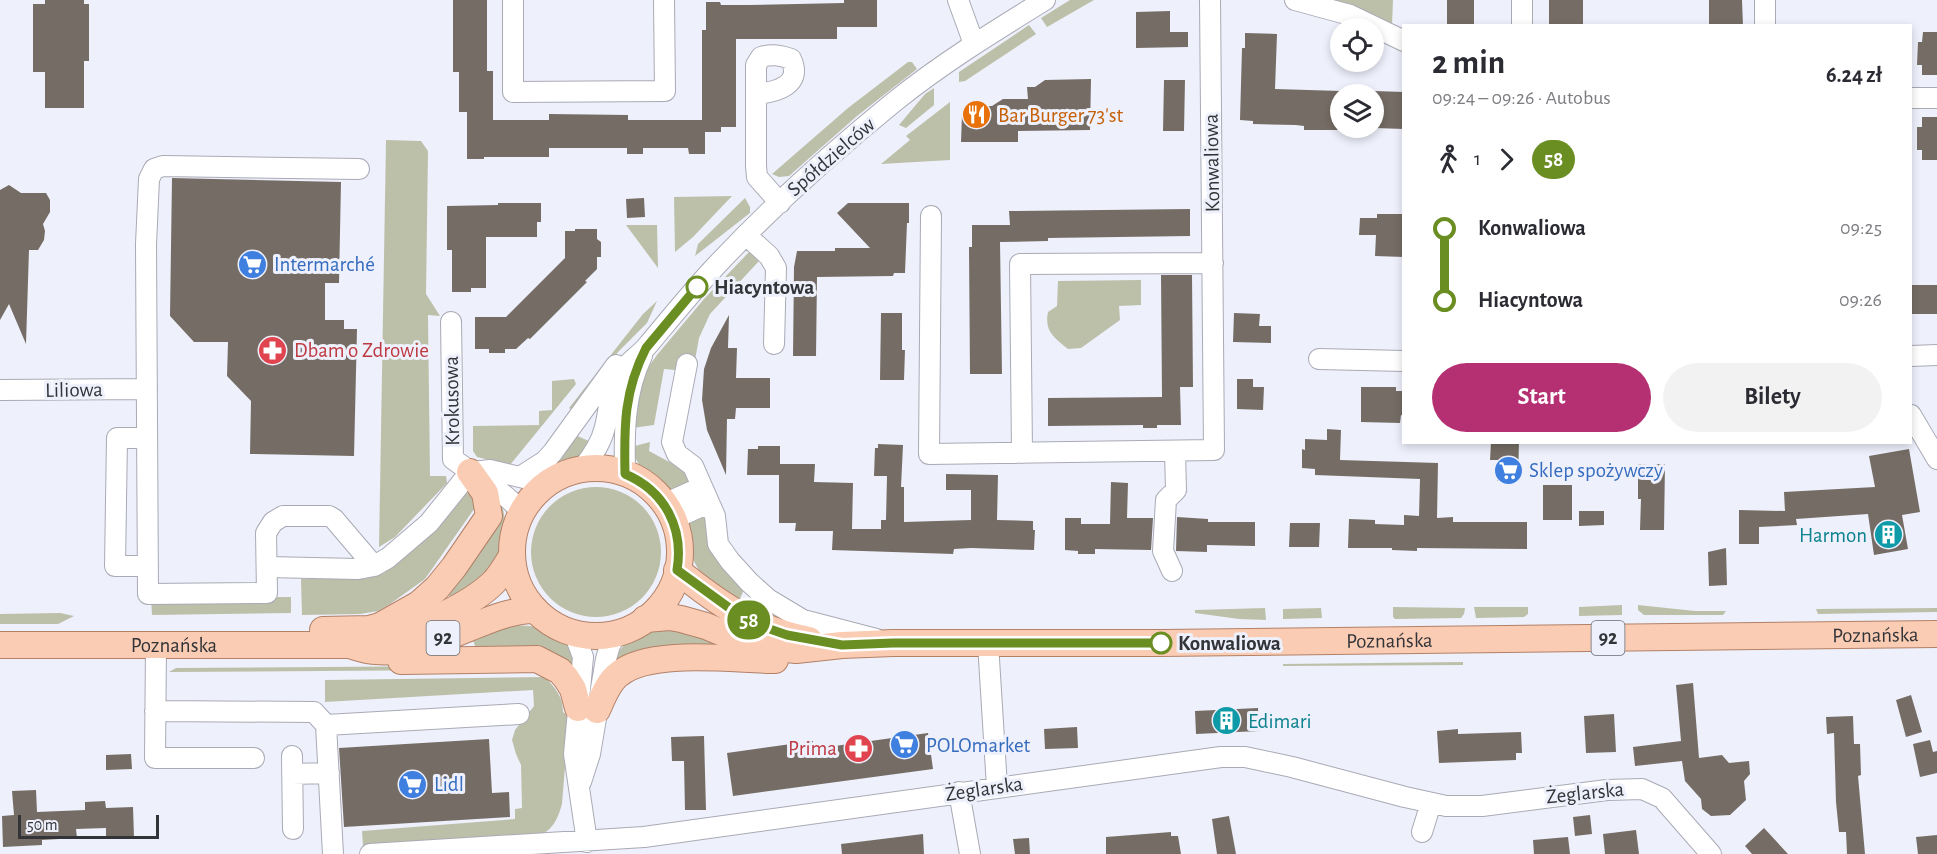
<!DOCTYPE html>
<html lang="pl">
<head>
<meta charset="utf-8">
<style>
	:root { --surface:#fff; --page:#f2f2f3; --text:#2b2b33; --muted:#7c7c81; --accent:#b52f73 }
	body { margin:0; font-family:"Alegreya Sans",sans-serif; background:var(--page); color:var(--text); height:100vh; display:flex; flex-direction:column; font-size:22px; white-space:nowrap }
	* { box-sizing:border-box; margin:0 }
	p { font-size:20px; color:var(--muted) }
	.icon { flex:none; width:33px; height:33px; fill:none; stroke:currentColor; stroke-width:2; stroke-linecap:round; stroke-linejoin:round }
	.map { position:relative; flex:1; overflow:hidden }
	.sheet { position:absolute; left:1402px; top:24px; width:510px; height:420px; display:flex; flex-direction:column; background:var(--surface); border-radius:0px; box-shadow:0 3px 9px #0003 }
	.sheet>* { flex:none }
	.badge { padding:0 12px; border-radius:20px; font-size:21px; line-height:39px }
	.tools { position:absolute; left:1330px; top:18px; display:grid; gap:12px }
	.tools a { display:grid; place-items:center; width:54px; height:54px; border-radius:50%; background:var(--surface); box-shadow:0 3px 9px #0003; font-size:30px }
	.scale { position:absolute; left:18px; bottom:15px; width:141px; box-sizing:border-box; padding-left:6px; border:3px solid #333438; border-top:0; font-size:16px; line-height:21px; white-space:nowrap; color:#333438; -webkit-text-stroke:4px #eef0fc; paint-order:stroke }
	.map>.badge { position:absolute; translate:-50% -50%; box-shadow:0 0 0 3px #fff }
	.legs { display:flex; align-items:center; gap:9px; height:66px; padding:0 30px; font-size:20px }
	.legs p { margin-inline-start:auto }
	.overview { display:flex; align-items:center; justify-content:space-between; height:102px; padding:0 30px }
	h1 { font-size:33px; font-weight:700; line-height:45px }
	.button { display:flex; gap:12px; margin-top:auto; padding:12px 30px }
	.button a { flex:1; height:69px; border-radius:36px; background:var(--accent); color:#fff; font-size:24px; font-weight:700; line-height:69px; text-align:center }
	.button a+a { background:var(--page); color:var(--text) }
	ul { padding:0 30px; list-style:none }
	li { display:flex; align-items:center; gap:21px; height:72px; font-size:22px }
	li i { display:grid; place-items:center; width:9px; height:100%; margin:0 8px; background:currentColor }
	li i::after { content:''; width:15px; height:15px; margin:-8px; border:4px solid; border-radius:50%; background:var(--surface) }
	li p { margin-inline-start:auto }
	li:first-child i { background:linear-gradient(#0000 50%,currentColor 0) }
	li:last-child i { background:linear-gradient(currentColor 50%,#0000 0) }
	.map>svg:first-child { display:block }
</style>
</head>
<body>
<div class="map">
<svg width="1937" height="854" viewBox="0 0 1937 854">
	<rect width="100%" height="100%" fill="#eef0fc"/>
	<path fill="#bdc0a9" d="M1070,0H1094L1047,27L1041,18Z
		M1315,0H1393L1392,25Z
		M1029,25L1036,34L965,81L959,82V72Z
		M908,62H912L917,69L857,116L789,176L779,177L772,174L848,108Z
		M934,88V105L906,128L899,125L925,94Z
		M950,102V160L881,164L910,140L906,136Z
		M386,140L421,141L428,151L426,294L440,316L428,315L430,476H446L447,483L395,537L379,547Z
		M732,196L693,237L675,252L674,197Z
		M745,198L750,207V213L695,256L698,244Z
		M626,225H657L658,268Z
		M750,251L759,261L710,314L699,338L695,360L682,358L675,370L664,369L654,425L632,428L640,379L657,355L704,299Z
		M1141,280V305L1119,306L1120,320L1081,348L1068,349C1054,338 1044,331 1048,312L1057,306L1058,281Z
		M657,301L647,323L618,352L575,412L569,408L643,314Z
		M574,379L576,384L510,465L477,457L473,451V426L539,425V411L552,410V381Z
		M573,434L591,442C582,458 563,474 544,471Z
		M650,442L649,451L684,470L691,477L684,488C679,489 672,493 666,491C651,488 635,461 631,447Z
		M531 552a65 65 0 1 1 130 0a65 65 0 1 1-130 0Z
		M470,493L479,502L425,579L390,604L378,611L360,614L302,615L301,579H364L384,573L461,495Z
		M502,505C514,548 485,577 452,601L445,588L496,509Z
		M701,515L706,518L745,587L737,606C726,597 715,588 705,578C695,568 680,535 689,522C692,518 697,517 701,515Z
		M291,597V613L152,615L151,598Z
		M1622,605V615L1579,616V607Z
		M1638,605L1695,611H1726L1723,615H1644L1638,610Z
		M1393,607L1465,608L1464,614L1461,618L1395,619L1393,617Z
		M1474,607H1528V614L1524,617L1476,618Z
		M1265,608L1266,620L1239,619L1195,613V610Z
		M1321,608L1322,618L1283,619V609Z
		M1937,608V612L1818,614L1816,609Z
		M60,613L74,616L58,624H0V614Z
		M505,625C529,625 562,626 572,652C574,660 576,668 578,676L477,652L471,634Z
		M663,630L679,631L730,644L607,673C621,643 630,635 663,630Z
		M1463,662V665L1283,666V664Z
		M463,666L457,670L169,672L176,668Z
		M545,677C555,688 563,696 563,712L569,717L562,804C558,818 554,828 541,835L363,846L362,831L515,819V809L522,808L521,765L516,754L512,740L515,730L534,706L533,690L325,702V680Z"/>
	<path fill="#756d65" d="M45,0H84V4H89V61H84V108H45V72H33V4H45Z
		M453,0H487V71H493V120H549V114L628,115V120H702V30H706V2H720L721,5H749L844,3V0H877V27H837V39H736V127H721V132H705V154H689L688,148H643V154H627V148H549V157H484V159H467V112H459V72H453Z
		M1447,0H1474V26H1447Z
		M1549,0H1583V26H1549Z
		M1709,0H1742L1743,26H1709Z
		M1170,11V32H1188V47L1136,48V12Z
		M1923,32H1937V75H1922V65H1917L1918,42H1922Z
		M1245,33L1277,34L1275,89L1341,91V127H1339V130H1304V126L1296,125L1253,124V121L1240,120L1242,48H1245Z
		M1091,79L1090,130L1018,131V142H961L962,114L973,106H992L1003,99H1028L1027,87H1035L1045,80Z
		M1164,80H1185L1184,131H1163Z
		M1374,91L1404,92V129L1375,128Z
		M1922,117H1937V160H1922V150H1917V127H1922Z
		M172,178L341,182L339,283H325V320H344V329H357L354,456L250,454L251,401L227,376L228,342H194L170,316Z
		M9,185L21,193H46L50,200V212L43,224L45,231L44,240L38,250H29L26,344L9,304L0,320V190Z
		M644,198L645,217L627,218L626,199Z
		M498,203H541V222H537V237H486V288H471V292H452V250H447V206L498,205Z
		M848,203H909V223H907L905,273H894L893,276L817,277L816,356H793L794,267L797,251H835V248H870L837,213Z
		M1190,209V236L1048,238V241L1000,242L1002,374H970L969,247H972V225H1010L1009,211Z
		M1377,214H1404V257L1375,256L1376,235H1359L1360,218H1377Z
		M575,229H597V239L601,242V257H597V269L585,281L587,282L530,339L528,338L516,349H505V353H489V349H475V317H506L565,258V231H575Z
		M1161,275H1192L1193,387H1180L1181,425H1157V428H1143V425L1048,426V398L1162,397Z
		M1911,285H1937V314H1911Z
		M881,313H902V350H905L904,380H880Z
		M1234,313L1260,314L1259,326H1271V343L1233,342Z
		M729,315L728,348H737L736,378H770V408H736L735,419H727L726,475L707,430L702,400L704,369L711,348Z
		M1237,379H1253V387H1264L1263,410L1237,409Z
		M1361,387H1396V391H1404V416L1401,415L1400,423L1361,422Z
		M1327,429L1341,430L1340,460L1438,463L1437,518L1453,517V522H1527V549L1417,548V551L1392,550V548H1348L1349,519L1375,520V524L1404,525V515L1419,516L1420,479L1315,475V469L1302,468V449L1305,450V439L1327,440Z
		M1491,442H1519L1518,481H1497L1498,460H1490Z
		M878,444L903,445L901,487H904V522L971,520V490H946V474L998,475L997,520L1033,521V530H1035L1034,550L971,548L954,549L953,554L832,550L833,531H795L796,523H779V475H747L748,449H758V446H780V464H815L814,482L853,483L852,529H881V520H886L887,476H874L875,448H878Z
		M1909,449L1920,512L1902,515L1908,549L1874,555L1868,514L1796,519L1797,525L1759,527V544H1739V510L1785,511L1784,492L1875,487L1869,456Z
		M1638,464H1665L1664,530H1640L1641,499H1638Z
		M1111,482L1128,483L1127,518H1153L1151,550L1095,549V554H1078V551L1065,550V518H1081V524H1110Z
		M1543,485H1572V520H1543Z
		M1579,511H1604V525L1579,526Z
		M1177,517L1208,519V522H1255V546L1207,545V552L1176,551Z
		M1290,523H1320L1319,547H1289Z
		M1726,548L1727,585L1709,586L1708,552Z
		M1693,683L1699,758L1722,755L1729,763L1749,761L1750,774L1744,781L1746,800L1730,815L1711,816L1702,809L1701,799L1685,781L1682,761L1635,766L1633,747L1681,741L1676,685Z
		M1911,695L1922,732L1906,737L1896,700Z
		M1258,708L1259,731L1196,734L1195,711Z
		M1614,714L1616,752L1586,753L1584,716Z
		M1853,716L1854,744H1860L1861,775L1858,776L1865,854H1847L1846,832H1839L1836,802L1834,733L1827,734L1826,717Z
		M1077,727L1078,748L1045,749L1044,729Z
		M1458,729V734L1521,732L1522,753H1516V760L1439,763L1437,731Z
		M928,733L933,769L733,796L727,753L813,741V749Z
		M704,736L706,810H685L684,761H672L671,737Z
		M489,739L492,793L509,792L510,817L344,827L339,748Z
		M1930,740L1933,752L1937,751V773L1920,777L1913,744Z
		M131,754L132,769L106,770V755Z
		M36,790L37,812L85,810V802L105,801L106,808L133,807L134,837L106,838V828L76,829L77,838L42,840V845L3,847L2,816L14,815L12,791Z
		M1590,815L1592,834L1575,836L1573,817Z
		M1229,816L1236,854H1217L1212,819Z
		M1764,828L1788,854H1752L1745,846Z
		M1636,830L1639,854H1605L1603,834Z
		M1171,832V836H1178L1181,854H1106V837Z
		M923,834L924,854H842L841,844Z
		M1937,835V854H1918L1916,837Z
		M1568,837L1570,854H1534L1533,840Z
		M1029,838L1030,854H1015L1013,839Z"/>
	<g fill="none" stroke-linecap="round" stroke-linejoin="round">
		<defs>
			<path id="minor" d="M958,0L974,44
				M1295,0L1350,15L1404,41
				M1522,0V26
				M1765,0V26
				M513,1V92L665,91L664,0
				M756,94C777,92 803,85 791,59C780,55 772,54 761,57L756,65V166L757,177L780,203
				M1911,98H1937
				M359,169L163,166L154,169L149,179L146,244L148,594L267,593L266,533L273,522L283,516H329L334,519L374,566
				M931,216L929,454L1214,450L1210,0
				M746,235L769,256L776,268L774,344
				M451,322L453,459C476,477 503,489 522,513
				M1911,356L1937,355
				M1319,359L1404,361
				M687,364L672,442L677,454L693,466L715,516L718,544L730,561L749,582L768,599L803,620L876,639
				M0,390L147,389
				M1911,415L1937,459
				M147,438H117L115,566H148
				M1022,453L1020,264L1213,263
				M581,470C592,457 601,444 605,427C610,407 609,388 622,371C629,361 640,355 648,345C669,320 690,294 713,269C769,209 830,154 894,102C941,64 993,32 1045,0
				M473,472L490,470L537,481L553,480
				M625,474C624,433 624,394 642,356
				M520,477L545,461L553,452L616,365
				M664,504L702,487
				M673,519L709,503
				M267,567L358,569L374,566L388,558L429,523L470,472
				M1172,571L1163,551L1166,500L1176,490L1175,451
				M574,633L583,657L574,754L587,842
				M988,643L997,787
				M156,646L155,758H254
				M155,711L314,712L326,725
				M292,756L293,829
				M292,774L329,773
				M581,782L590,754L606,659L610,645L618,632
				M959,792L970,854
				M1422,832L1431,803
				M333,854L326,725L519,714
				M370,854L644,837L1192,761L1221,757H1245L1292,767L1405,797L1446,806H1482L1607,790L1642,789L1662,798L1711,854"/>
			<g id="major">
				<circle cx="596" cy="552" r="84"/>
				<path d="M677,570C717,603 758,631 809,640"/>
				<path id="s1" d="M645,619L670,617L681,619L706,626L752,645L796,650L842,645L893,643H1161L1937,634"/>
				<path d="M323,630L369,629L380,626L419,604L437,588L454,567L489,516L485,493L470,472"/>
				<path d="M381,638C415,630 468,607 493,583C501,575 506,565 512,556"/>
				<path id="s2" d="M0,645H349C357,647 367,651 376,651C408,654 440,640 469,628C491,619 512,610 535,610"/>
				<path d="M401,661L537,659L560,671L566,678L573,689L578,708"/>
				<path d="M597,710C603,697 608,682 619,674C650,648 735,660 775,660"/>
			</g>
		</defs>
		<use href="#minor" stroke="#a9aab5" stroke-width="22"/>
		<use href="#major" stroke="#b28167" stroke-width="28"/>
		<use href="#minor" stroke="#fff" stroke-width="20"/>
		<use href="#major" stroke="#faccb3" stroke-width="26"/>
	</g>
	<g fill="none" stroke-linecap="round" stroke-linejoin="round">
		<defs>
			<path id="line-1" d="M697,287L646,348C624,391 624,426 625,474C665,491 684,528 677,570L739,615L761,626L787,635L842,645L893,643H1161"/>
		</defs>
		<use href="#line-1" stroke="#fff" stroke-width="14"/>
		<use href="#line-1" stroke="#6b8e23" stroke-width="9"/>
	</g>
	<defs>
		<symbol id="restaurant-disc" viewBox="-11 -11 22 22"><circle r="9.5" fill="#e8710a" stroke="#eef0fc"/><path d="M-5-6h1v4h1v-4h1v4h1v-4h1v5L-1.5 .5V6h-2V.5L-5-1ZM5-6V6H3V1.5H1.5Q1.5-4 5-6Z" fill="#fff"/></symbol>
		<symbol id="supermarket-disc" viewBox="-11 -11 22 22"><circle r="9.5" fill="#3f7fe0" stroke="#eef0fc"/><path d="M-6-5.5h2.5l.6 2H6L4.5 2H-2.5L-4.4-4H-6ZM-1.5 3.2a1.3 1.3 0 1 0 .1 0ZM3 3.2a1.3 1.3 0 1 0 .1 0Z" fill="#fff"/></symbol>
		<symbol id="pharmacy-disc" viewBox="-11 -11 22 22"><circle r="9.5" fill="#e0444e" stroke="#eef0fc"/><path d="M-2-6h4v4h4v4h-4v4h-4v-4h-4v-4h4Z" fill="#fff"/></symbol>
		<symbol id="building-disc" viewBox="-11 -11 22 22"><circle r="9.5" fill="#0f9aa8" stroke="#eef0fc"/><path d="M-4-6H4V6H1V3H-1V6H-4ZM-2.5-4.3h1.7v1.8h-1.7ZM.8-4.3h1.7v1.8H.8ZM-2.5-1h1.7V.8h-1.7ZM.8-1h1.7V.8H.8Z" fill="#fff"/></symbol>
	</defs>
	<g fill-rule="evenodd">
		<use href="#restaurant-disc" x="960" y="98" width="33" height="33"/>
		<use href="#supermarket-disc" x="236" y="248" width="33" height="33"/>
		<use href="#pharmacy-disc" x="256" y="334" width="33" height="33"/>
		<use href="#supermarket-disc" x="1492" y="454" width="33" height="33"/>
		<use href="#building-disc" x="1872" y="518" width="33" height="33"/>
		<use href="#building-disc" x="1210" y="704" width="33" height="33"/>
		<use href="#supermarket-disc" x="888" y="728" width="33" height="33"/>
		<use href="#pharmacy-disc" x="842" y="732" width="33" height="33"/>
		<use href="#supermarket-disc" x="396" y="768" width="33" height="33"/>
	</g>
	<g fill="#fff" stroke="#6b8e23" stroke-width="3">
		<circle cx="697" cy="287" r="10"/>
		<circle cx="1161" cy="643" r="10"/>
	</g>
	<g text-anchor="middle" dominant-baseline="central" stroke-width="6" stroke-linejoin="round" paint-order="stroke">
		<g fill="#eef0fc" stroke="#6b6c73" stroke-width="1.5">
			<rect x="426.5" y="621" width="33" height="34" rx="4.5"/>
			<rect x="1591.5" y="621" width="33" height="34" rx="4.5"/>
		</g>
		<g font-size="20" font-weight="bold" fill="#333438">
			<text x="443" y="638">92</text>
			<text x="1608" y="638">92</text>
		</g>
		<g font-size="21" fill="#c56008" stroke="#eef0fc" text-anchor="start">
			<text x="998" y="115">Bar Burger 73'st</text>
		</g>
		<g font-size="21" fill="#333438" stroke="#eef0fc">
			<text transform="translate(831 157) rotate(-41)">Spółdzielców</text>
			<text transform="translate(1212 163) rotate(-91)">Konwaliowa</text>
			<text transform="translate(74 390) rotate(-1)">Liliowa</text>
			<text transform="translate(452 401) rotate(-91)">Krokusowa</text>
			<text stroke="none"><textPath href="#s1" startOffset="1236">Poznańska</textPath></text>
			<text stroke="none"><textPath href="#s1" startOffset="750">Poznańska</textPath></text>
			<text stroke="none"><textPath href="#s2" startOffset="174">Poznańska</textPath></text>
			<text transform="translate(984 789) rotate(-8)">Żeglarska</text>
			<text transform="translate(1585 793) rotate(-6)">Żeglarska</text>
		</g>
		<g font-size="21" fill="#366cbe" stroke="#eef0fc" text-anchor="start">
			<text x="274" y="264">Intermarché</text>
			<text x="1529" y="470">Sklep spożywczy</text>
			<text x="926" y="745">POLOmarket</text>
			<text x="434" y="784">Lidl</text>
		</g>
		<g font-size="21" font-weight="bold" fill="#333438" stroke="#eef0fc" text-anchor="start">
			<text x="714" y="287">Hiacyntowa</text>
			<text x="1178" y="643">Konwaliowa</text>
		</g>
		<g font-size="21" fill="#be3a42" stroke="#eef0fc" text-anchor="start">
			<text x="294" y="350">Dbam o Zdrowie</text>
			<text x="837" y="748" text-anchor="end">Prima</text>
		</g>
		<g font-size="21" fill="#0d838f" stroke="#eef0fc" text-anchor="end">
			<text x="1867" y="535">Harmon</text>
			<text x="1248" y="721" text-anchor="start">Edimari</text>
		</g>
	</g>
</svg>
<div class="tools">
<a><svg class="icon" aria-label="locate" viewBox="0 0 24 24"><circle cx="12" cy="12" r="6"/><path d="M12 2v4M12 18v4M2 12h4M18 12h4"/></svg></a>
<a><svg class="icon" aria-label="layers" viewBox="0 0 24 24"><path d="M12 4l9 5-9 5-9-5zM3 14l9 5 9-5"/></svg></a>
</div>
<div class="scale">50 m</div>
<b class="badge" style="left:749px;top:620px;background:#6b8e23;color:#fff">58</b>
<section class="sheet">
<div class="overview"><div><h1>2 min</h1><p>09:24 – 09:26 · Autobus</p></div><b>6.24 zł</b></div>
<div class="legs"><svg class="icon" aria-label="walk" viewBox="0 0 24 24"><circle cx="13" cy="4" r="2"/><path d="M13 8l-2 6 4 7M11 14l-3 7M7 12l3-4h3l4 4"/></svg>1<svg class="icon" aria-label="forward" viewBox="0 0 24 24"><path d="M9 5l7 7-7 7"/></svg><b class="badge" style="background:#6b8e23;color:#fff">58</b></div>
<ul>
<li><i style="color:#6b8e23"></i><b>Konwaliowa</b><p>09:25</p></li>
<li><i style="color:#6b8e23"></i><b>Hiacyntowa</b><p>09:26</p></li>
</ul>
<div class="button"><a>Start</a><a>Bilety</a></div>
</section>
</div>
</body>
</html>
